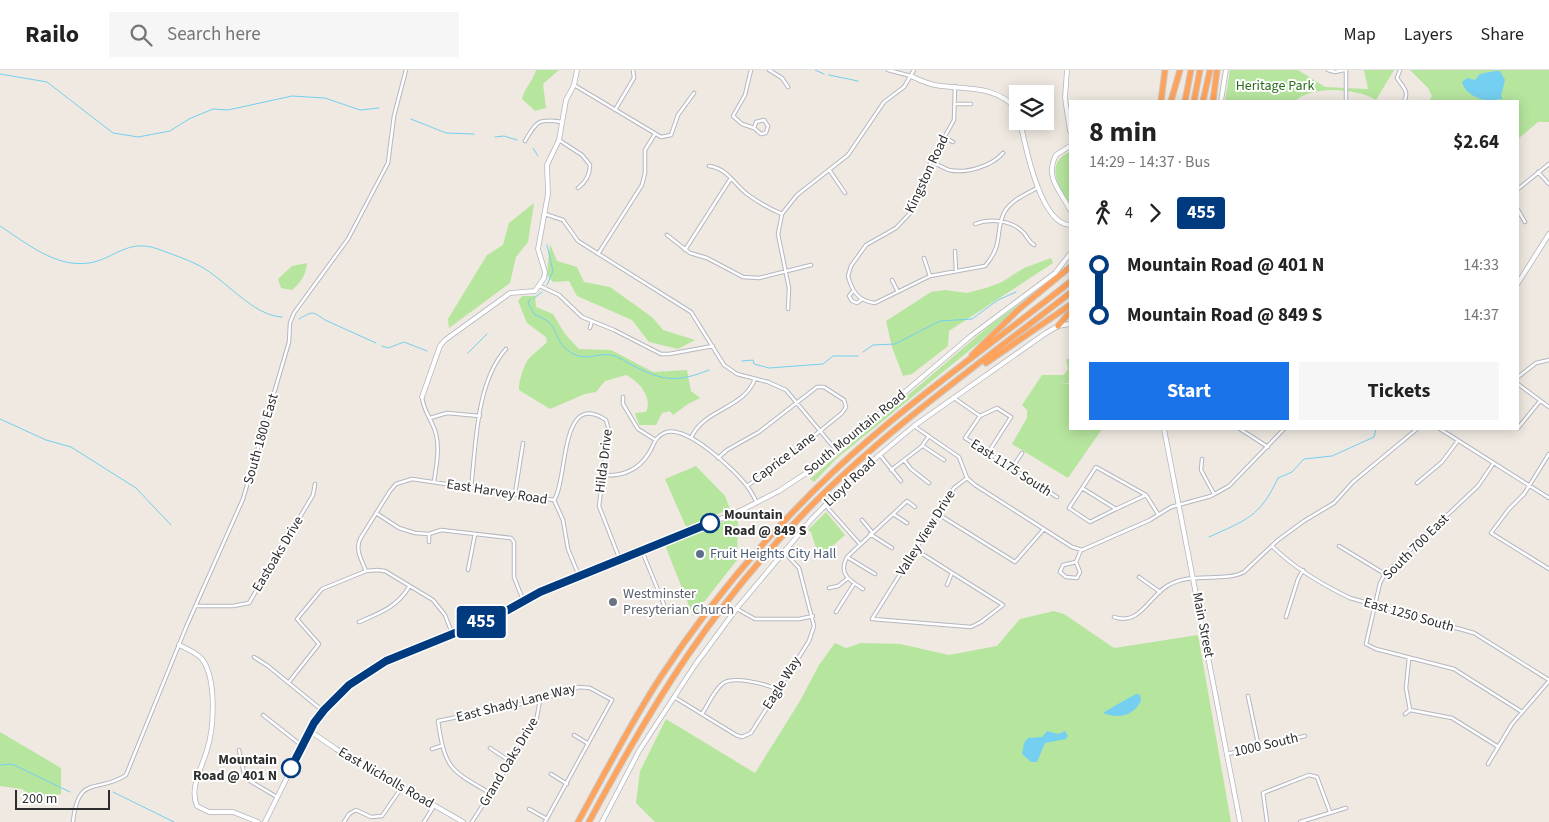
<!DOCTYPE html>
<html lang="en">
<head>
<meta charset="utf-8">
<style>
	:root { --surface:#fff; --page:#f6f6f6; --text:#222; --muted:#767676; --line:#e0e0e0; --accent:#1a73e8 }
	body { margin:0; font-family:"Source Sans 3",sans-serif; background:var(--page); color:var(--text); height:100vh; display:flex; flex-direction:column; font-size:19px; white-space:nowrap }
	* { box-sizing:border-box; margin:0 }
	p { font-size:16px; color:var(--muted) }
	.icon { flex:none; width:28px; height:28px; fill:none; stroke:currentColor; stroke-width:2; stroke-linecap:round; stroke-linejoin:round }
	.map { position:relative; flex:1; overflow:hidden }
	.drawer { position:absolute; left:1069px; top:30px; width:450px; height:330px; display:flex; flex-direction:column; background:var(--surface); border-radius:0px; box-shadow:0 2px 12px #0003 }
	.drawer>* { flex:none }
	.badge { padding:0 10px; border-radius:4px; font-size:18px; line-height:32px }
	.buttons { position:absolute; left:1009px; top:15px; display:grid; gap:10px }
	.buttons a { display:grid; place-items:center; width:45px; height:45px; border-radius:0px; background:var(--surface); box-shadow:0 2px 12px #0003; font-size:25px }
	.scale { position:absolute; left:15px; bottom:12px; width:95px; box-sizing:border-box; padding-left:5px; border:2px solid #2e2e2e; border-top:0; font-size:14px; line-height:18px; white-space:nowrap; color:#2e2e2e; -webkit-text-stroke:4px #fff; paint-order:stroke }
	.map>.badge { position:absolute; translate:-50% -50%; box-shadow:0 0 0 2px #fff }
	.legs { display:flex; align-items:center; gap:8px; height:55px; padding:0 20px; font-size:16px }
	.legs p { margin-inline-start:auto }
	.head { display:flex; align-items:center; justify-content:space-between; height:85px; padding:0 20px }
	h1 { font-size:28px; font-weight:700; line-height:38px }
	.cta { display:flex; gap:10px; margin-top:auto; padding:10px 20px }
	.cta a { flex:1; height:58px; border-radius:0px; background:var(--accent); color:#fff; font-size:20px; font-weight:700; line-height:58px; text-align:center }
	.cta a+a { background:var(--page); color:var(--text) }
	ul { padding:0 20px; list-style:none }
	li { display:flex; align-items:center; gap:18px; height:50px; font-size:19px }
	li i { display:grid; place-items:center; width:8px; height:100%; margin:0 6px; background:currentColor }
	li i::after { content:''; width:12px; height:12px; margin:-6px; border:4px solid; border-radius:50%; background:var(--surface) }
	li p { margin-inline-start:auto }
	li:first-child i { background:linear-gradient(#0000 50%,currentColor 0) }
	li:last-child i { background:linear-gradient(currentColor 50%,#0000 0) }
	header { display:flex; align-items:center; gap:30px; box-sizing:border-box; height:70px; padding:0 25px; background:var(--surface); border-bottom:1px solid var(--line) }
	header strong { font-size:24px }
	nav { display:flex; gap:28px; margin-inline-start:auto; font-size:18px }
	.search { width:350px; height:45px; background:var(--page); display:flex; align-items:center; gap:12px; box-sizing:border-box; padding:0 18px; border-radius:0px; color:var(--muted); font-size:19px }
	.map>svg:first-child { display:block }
</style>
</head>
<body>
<header>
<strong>Railo</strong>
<div class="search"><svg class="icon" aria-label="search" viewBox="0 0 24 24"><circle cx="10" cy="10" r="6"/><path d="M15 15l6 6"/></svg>Search here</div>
<nav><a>Map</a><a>Layers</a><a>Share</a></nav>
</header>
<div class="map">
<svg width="1549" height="752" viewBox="0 0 1549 752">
	<rect width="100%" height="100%" fill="#efe9e1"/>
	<path fill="#b6e59e" d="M536,0H559L543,14L546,38L535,41L522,29C525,17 533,11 536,0Z
		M1230,0H1298L1325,17L1368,19L1364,0H1394L1376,30C1356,18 1313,15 1295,31H1225Z
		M1410,0H1549V52H1538L1518,69V31H1429L1432,26L1428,18Z
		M1069,82L1070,83V134C1059,118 1044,94 1069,82Z
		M534,133L528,172L516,187L510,213L449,258L448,249L487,185L503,175L509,153Z
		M550,174L557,191L577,197L584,212L610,217L652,247L663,260L695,270L678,279L649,272L632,250L577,226L569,211L553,212L547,205Z
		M1051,188L1053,193L949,261L948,276L912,304L903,306L892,277L886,251L931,222L945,220L967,223L986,218L1002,212L1024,198Z
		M1070,192L1063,201L1020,235L981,271L836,389L814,412L810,409L989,256L1055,207Z
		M307,193C306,205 301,212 292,220L281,218L278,209L292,196Z
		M522,226H535L536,237L553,244L565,264L579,279L611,280L653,302L687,300L691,321L700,328L688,334L673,345L670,341L662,343L656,355H639L635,343L646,342C653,328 639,311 626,305L605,311L596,322L585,324L550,339L519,320C518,315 523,298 526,293C530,285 541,279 547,272L546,267L527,253L518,231Z
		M1066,289H1070V313H1060L1070,314V359H1102L1068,408L1012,374L1027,348V340L1022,335L1042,305H1064L1068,299Z
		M696,396L725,426L730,439L686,457L665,409Z
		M826,442L845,465L819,488L811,462L808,460Z
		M738,446L737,490L693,546L665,475Z
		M1054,541L1064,544L1114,578L1198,565L1231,752H655L636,733L640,701L666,649L755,703L800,631L819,595L835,573L846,578L861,573L900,574L949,585L997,576L1020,549Z
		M0,662L61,698V724L38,731L22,719L0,716Z"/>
	<path fill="#75cff0" d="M1495,1H1500L1505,10L1501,26L1503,29H1498L1496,31C1482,31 1466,26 1462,12L1467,8L1475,10L1480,4Z
		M1137,624L1140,625L1141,631C1133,646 1119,649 1103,643C1106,641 1133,625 1137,624Z
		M1047,661L1058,664L1065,661L1068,666L1066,669L1045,673L1037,692H1031L1022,684L1024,673L1028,668L1042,667Z"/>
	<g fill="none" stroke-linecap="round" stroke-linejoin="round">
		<path stroke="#75cff0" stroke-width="1" d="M815,0L824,4
			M0,4L47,12L113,63L138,67L170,61L189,49L213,39L228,40L292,26L325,28L360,40L379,38
			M829,5L858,11
			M411,49L446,63L474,64
			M495,67L504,66L517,70
			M533,78L538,86
			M0,156C26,173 56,198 89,193C115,189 127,168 158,179C171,184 187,189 200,196C226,210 253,246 282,247
			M547,215L553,201L547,175
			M534,228L542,222
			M530,229L528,233L535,245C563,254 550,269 570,282C585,292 596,283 611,285C618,286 626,292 632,295C663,311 676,313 709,300
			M299,249C313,241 312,241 325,250L376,273
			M382,276L388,278L404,272L427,281
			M863,282L873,275L895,274L940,251L972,249L998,230L1016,222
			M468,283L487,264
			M742,291L753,290L754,294L769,298L823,294L833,286H858
			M0,349L46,370L71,377L136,418L171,455
			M1209,467C1246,450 1260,447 1278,408L1292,402L1304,389L1332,386L1374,367L1376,359
			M0,695L12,694L70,722
			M113,722L174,752"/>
		<defs>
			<path id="street" d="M751,0L745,25L733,46L742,54L754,58L756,52L764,50L768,56L766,63L761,64L754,58
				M769,0L782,8L788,17
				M888,0L911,6
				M1328,0L1335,2L1344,0
				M1346,0V31
				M1400,0L1397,8C1402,16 1410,22 1404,31
				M574,15L661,67L671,65L678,45L694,23
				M955,16L954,50L931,91L913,140L896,158L866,175L851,196L848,206C852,221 858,231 875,233L930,206L985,196C1005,173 994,160 1005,141C1012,130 1026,124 1037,118
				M955,34H971
				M615,40L634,8L633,0
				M944,67L953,72
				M559,70L582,85L590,95C590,105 586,112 578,118
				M525,71C537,51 538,48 562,52
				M931,91C937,94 943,98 949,100C966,104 992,96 1003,83
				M709,96C727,98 734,114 747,124C758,132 770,139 782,144
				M830,101L845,123
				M1538,102L1549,114
				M1518,119L1549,94
				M1518,140L1525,152
				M545,144L563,150L578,171L691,242L724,295L737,304L768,312L786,320L836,380
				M975,154C990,148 1012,150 1024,163C1028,168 1029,172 1034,175
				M667,165L690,183L707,188L743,207L759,208L811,195
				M685,180L731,108
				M955,181L956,201
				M598,184L642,115L645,103V80L655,64
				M924,188L930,206
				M892,210L898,222
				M540,216L559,225L582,247L614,260L661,284H669L713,276
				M853,221L849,226L852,231L857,233L861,230
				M788,239L789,218L778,164L782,144L797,125L848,85L884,32L904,17L914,0
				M590,258L592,251
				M1518,307L1536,293L1549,290
				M1518,314L1549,337
				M422,327C423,341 433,351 436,364C440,380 436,397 434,412
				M623,327V334L638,359L654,369
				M954,328L980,346
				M430,348L447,343L480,346
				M914,356L959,387L967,408L975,415L1072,477L1082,480L1150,450L1171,437L1211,426L1229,416L1284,359
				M1518,358L1540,331
				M1240,359L1268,377
				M1440,359L1549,428
				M691,368C704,338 743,340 755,309
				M923,376L944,390
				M988,383L1011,347L997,338L980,346L965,368L1057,427
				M1549,384L1524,424L1509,439L1491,463L1549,499
				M880,385L901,411
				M718,388L727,380L759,362L817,317H824L844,330L846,337L842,343L786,389L747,416
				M1202,389L1201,400L1214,424
				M904,390L911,399L929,413
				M1493,394L1478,416L1385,504L1380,513L1366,574L1376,579L1454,599L1522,642
				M1012,398L1022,383
				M891,400L921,377L929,366
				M603,405C621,407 639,400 649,383C654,375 654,368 664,363C685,353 735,400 747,416C751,421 754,427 757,433
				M1417,413L1442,392L1457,372
				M471,418C476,375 476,312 506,279
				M1082,418L1116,439L1146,425
				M515,424L523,373
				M554,430C568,412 559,318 606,350L609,361L599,436L620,490
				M825,435L859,473
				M1116,439L1090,452L1069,438L1096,397L1146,425L1158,444
				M376,443L399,458L415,463L429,464L441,460L511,468L514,472V507L523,530
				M893,444L907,453
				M938,444L1015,492L1044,459
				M862,450L872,462
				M870,464L892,478
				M429,472V464
				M1272,476C1293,497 1323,515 1350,528L1474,563L1549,610
				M1339,476L1385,504
				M916,480L1003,535L981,552L971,557L872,549L954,418L967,408
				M642,481L667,542
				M847,487L875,504
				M1076,492L1080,502L1077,508L1066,507L1060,502L1063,495L1076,492L1081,480
				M468,500L475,464
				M366,501C362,491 355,480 360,469L390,421L396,414L412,409L554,430L563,450L568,479L579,506
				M1139,507L1160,522
				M947,515L952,503
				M829,518L838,516L847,509
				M863,519C849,510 838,504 847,487L907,431L915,437
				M197,536H233L249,533L313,425L315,414
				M737,539L755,549H799L813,546
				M836,542L854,514
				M1114,547C1139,556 1148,528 1167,516C1191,501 1223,513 1244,502L1278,470L1304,451L1334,433L1353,412L1417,359
				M1286,547L1298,509L1303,500
				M359,552C380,543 397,537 409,517
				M254,587L268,596L323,641
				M1409,588L1406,618L1410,640
				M289,612L319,574L297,549L322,519L366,501L377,500L385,501L433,530L445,545L452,563
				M1248,626L1259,678
				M674,627L736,665L742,667L751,663L809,571L814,556L799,498L784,482
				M1410,640L1452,648L1497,676
				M702,644C708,635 713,622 722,614C732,605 767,614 778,620
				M1405,644L1410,640
				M263,645L301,675
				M574,665L587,673
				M490,678L511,692
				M432,679L441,676
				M239,680L245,708L277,727
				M1227,684L1305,666
				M1488,694L1512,654L1549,611
				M551,704L567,714
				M490,723C450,700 445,699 438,651L540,630L579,617L590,618L612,630L545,752
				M529,739L547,749
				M73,752C78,703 98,724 126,705L187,555L243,429L289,272L290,253L294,243L348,169L388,93L394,46L406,0
				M344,752L349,744L356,740L371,747L382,746L402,717
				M424,752L434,736
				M472,752L536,652L540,630
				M1267,752L1263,723L1309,705L1317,707L1330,742
				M1300,752L1346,738"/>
			<path id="secondary" d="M1067,0L1065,28L1070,61
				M911,6C921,11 930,15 941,16C968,19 999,16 1018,41
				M1221,31L1226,0
				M1020,51C1025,74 1040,154 1070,155
				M1070,76L1056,85C1044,108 1061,121 1070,140
				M1518,213L1549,164
				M422,327L440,276L445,270L510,223L535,221L544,208L545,202L538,179L548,124L547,95L559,70L566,30L574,15L577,0
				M1164,359L1240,752
				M179,575C187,579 196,582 202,589C217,609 214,658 207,680C202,698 189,718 197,736L209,742H233L258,752
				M310,661L336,679L463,752
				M265,752L314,653L335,627L368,601L406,581L497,546L541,522L742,440L779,421L820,394L972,265L1055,203L1070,184
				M602,752L639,681L695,595L737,538L810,451L853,407L914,356L1046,263L1058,256L1070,254"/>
			<path id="highway" d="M1161,31L1165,0
				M1171,31L1180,0
				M1185,31L1191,0
				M1194,31L1200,0
				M1203,31L1210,0
				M1213,31L1217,0
				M1058,256L1070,242
				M972,285L1019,239L1070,197
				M986,293L1070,235
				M578,752C605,703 630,654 660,608C709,533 767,465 832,403C906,333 991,275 1070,212
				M589,752C652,634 714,533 810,437C889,357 982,292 1070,223"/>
		</defs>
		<use href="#street" stroke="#b4b7c1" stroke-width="4.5"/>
		<use href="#secondary" stroke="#b4b7c1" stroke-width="5.5"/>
		<use href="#highway" stroke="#c9c9c9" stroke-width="7"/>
		<use href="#street" stroke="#fff" stroke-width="2.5"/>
		<use href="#secondary" stroke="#fff" stroke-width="4"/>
		<use href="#highway" stroke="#ffa35c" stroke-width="5"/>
	</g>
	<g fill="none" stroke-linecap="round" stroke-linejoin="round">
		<defs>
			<path id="line-1" d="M291,698L314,653L324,640L349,615L386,591L497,546L540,522L710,453"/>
		</defs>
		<use href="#line-1" stroke="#fff" stroke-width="11"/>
		<use href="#line-1" stroke="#003b80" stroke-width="8"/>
	</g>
	<g fill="#fff" stroke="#003b80" stroke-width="2.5">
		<circle cx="710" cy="453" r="9"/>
		<circle cx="291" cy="698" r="9"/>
	</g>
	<circle fill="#5c6f8a" stroke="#fff" stroke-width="2" cx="700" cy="484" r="5"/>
	<circle fill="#6b7280" stroke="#fff" stroke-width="2" cx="613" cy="532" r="5"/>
	<g text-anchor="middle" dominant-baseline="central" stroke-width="4" stroke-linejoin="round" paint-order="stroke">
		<g font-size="14" fill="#2c6e1b" stroke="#fff">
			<text x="1275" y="16">Heritage Park</text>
		</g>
		<g font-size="14" fill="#2e2e2e" stroke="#fff">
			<text transform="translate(927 104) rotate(-65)">Kingston Road</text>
			<text transform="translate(855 363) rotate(-39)">South Mountain Road</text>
			<text transform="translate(261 369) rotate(-74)">South 1800 East</text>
			<text transform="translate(784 388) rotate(-37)">Caprice Lane</text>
			<text transform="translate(604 391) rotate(-83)">Hilda Drive</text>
			<text transform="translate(1011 398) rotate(33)">East 1175 South</text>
			<text transform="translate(850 412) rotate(-43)">Lloyd Road</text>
			<text transform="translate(497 422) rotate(9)">East Harvey Road</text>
			<text transform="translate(926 463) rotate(-58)">Valley View Drive</text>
			<text transform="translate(1416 477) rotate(-45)">South 700 East</text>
			<text transform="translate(278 484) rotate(-59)">Eastoaks Drive</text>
			<text transform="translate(1409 545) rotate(16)">East 1250 South</text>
			<text transform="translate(1203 555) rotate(79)">Main Street</text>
			<text transform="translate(782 613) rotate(-58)">Eagle Way</text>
			<text transform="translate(516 633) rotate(-14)">East Shady Lane Way</text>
			<text transform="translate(1266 675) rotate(-13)">1000 South</text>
			<text transform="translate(509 692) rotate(-59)">Grand Oaks Drive</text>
			<text transform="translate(386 708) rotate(30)">East Nicholls Road</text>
		</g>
		<g font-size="14" font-weight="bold" fill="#2e2e2e" stroke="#fff" text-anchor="start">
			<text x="724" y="445">Mountain<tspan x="724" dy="16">Road @ 849 S</tspan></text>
			<text x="277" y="690" text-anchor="end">Mountain<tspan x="277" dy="16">Road @ 401 N</tspan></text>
		</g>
		<g font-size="14" fill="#4e5e75" stroke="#fff" text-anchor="start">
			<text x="710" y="484">Fruit Heights City Hall</text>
		</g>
		<g font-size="14" fill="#5b616d" stroke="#fff" text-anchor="start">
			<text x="623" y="524">Westminster<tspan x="623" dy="16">Presyterian Church</tspan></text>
		</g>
	</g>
</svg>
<div class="buttons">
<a><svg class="icon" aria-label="layers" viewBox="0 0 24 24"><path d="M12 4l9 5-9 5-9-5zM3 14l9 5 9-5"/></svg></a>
</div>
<div class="scale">200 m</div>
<b class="badge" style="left:481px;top:552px;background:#003b80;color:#fff">455</b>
<section class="drawer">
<div class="head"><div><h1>8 min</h1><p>14:29 – 14:37 · Bus</p></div><b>$2.64</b></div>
<div class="legs"><svg class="icon" aria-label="walk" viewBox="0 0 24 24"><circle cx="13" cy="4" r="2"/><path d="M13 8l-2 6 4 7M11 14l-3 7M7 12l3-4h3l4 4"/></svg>4<svg class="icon" aria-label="forward" viewBox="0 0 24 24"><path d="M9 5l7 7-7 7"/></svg><b class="badge" style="background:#003b80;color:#fff">455</b></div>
<ul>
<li><i style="color:#003b80"></i><b>Mountain Road @ 401 N</b><p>14:33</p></li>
<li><i style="color:#003b80"></i><b>Mountain Road @ 849 S</b><p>14:37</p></li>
</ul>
<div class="cta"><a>Start</a><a>Tickets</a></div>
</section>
</div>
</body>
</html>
